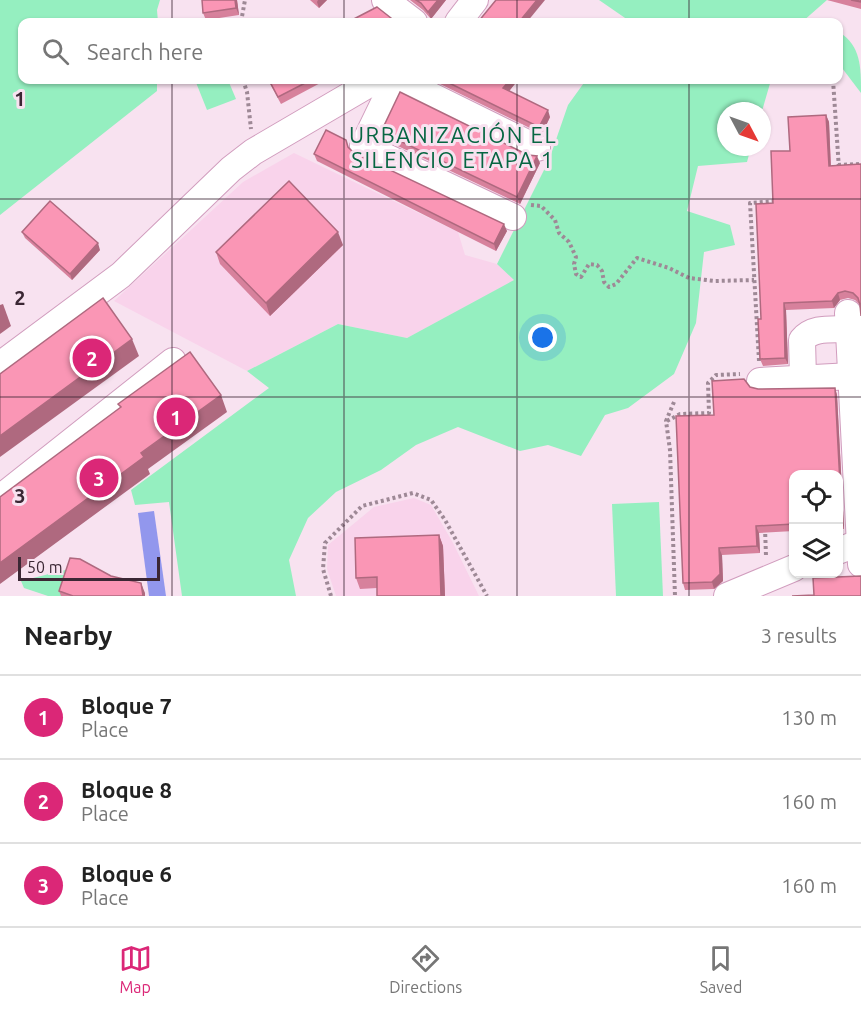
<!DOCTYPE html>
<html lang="en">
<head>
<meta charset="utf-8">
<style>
  :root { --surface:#fff; --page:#f2f2f2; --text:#222; --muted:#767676; --line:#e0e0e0; --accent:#db2777 }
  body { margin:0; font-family:Ubuntu,sans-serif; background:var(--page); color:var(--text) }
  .controls { position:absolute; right:18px; bottom:18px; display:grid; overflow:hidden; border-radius:12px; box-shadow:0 2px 4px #0004 }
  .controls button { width:54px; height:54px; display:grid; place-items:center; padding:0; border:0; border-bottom:2px solid var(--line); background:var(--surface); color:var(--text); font:30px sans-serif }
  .compass { position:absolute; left:717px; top:102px; width:54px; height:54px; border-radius:50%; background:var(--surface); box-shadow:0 2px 4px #0004; rotate:131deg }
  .scale { position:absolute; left:18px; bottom:15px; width:142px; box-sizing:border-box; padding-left:6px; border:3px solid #3b2734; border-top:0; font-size:16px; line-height:21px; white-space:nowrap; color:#3b2734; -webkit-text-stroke:4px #f8e2f0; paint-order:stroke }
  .you { position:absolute; left:543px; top:338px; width:21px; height:21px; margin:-15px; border:4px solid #fff; border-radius:50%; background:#1a73e8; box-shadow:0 0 0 9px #1a73e833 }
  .badge { display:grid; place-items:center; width:39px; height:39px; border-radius:50%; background:var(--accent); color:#fff; font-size:20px; font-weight:700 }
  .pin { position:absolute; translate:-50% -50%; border:3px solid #fff; box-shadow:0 2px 6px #0006 }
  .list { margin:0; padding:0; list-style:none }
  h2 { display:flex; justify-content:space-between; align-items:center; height:78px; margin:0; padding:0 24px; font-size:26px }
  h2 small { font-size:20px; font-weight:400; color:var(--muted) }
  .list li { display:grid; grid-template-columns:39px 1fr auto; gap:18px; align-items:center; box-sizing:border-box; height:84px; padding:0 24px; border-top:2px solid var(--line) }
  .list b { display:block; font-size:22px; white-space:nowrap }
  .list p { margin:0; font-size:20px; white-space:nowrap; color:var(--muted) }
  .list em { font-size:20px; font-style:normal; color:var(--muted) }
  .icon { flex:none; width:33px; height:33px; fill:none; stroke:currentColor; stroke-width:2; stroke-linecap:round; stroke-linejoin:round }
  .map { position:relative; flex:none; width:861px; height:596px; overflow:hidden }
  .search { position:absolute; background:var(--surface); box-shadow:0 2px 4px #0004; left:18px; right:18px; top:18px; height:66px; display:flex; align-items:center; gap:15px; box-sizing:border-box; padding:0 21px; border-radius:12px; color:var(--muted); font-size:22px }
  .sheet { height:330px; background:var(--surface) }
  nav { display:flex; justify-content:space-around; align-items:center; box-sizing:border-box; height:84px; border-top:2px solid var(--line); background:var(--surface); font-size:16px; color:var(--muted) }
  nav a { display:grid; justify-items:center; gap:3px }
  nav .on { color:var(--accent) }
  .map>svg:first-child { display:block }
  .built { fill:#f9d3eb }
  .green { fill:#95efc0 }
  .water { fill:#9297ed }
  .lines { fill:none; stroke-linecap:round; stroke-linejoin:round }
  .minor-casing { stroke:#d19dbe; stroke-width:28 }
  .path { stroke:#9e8996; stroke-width:4; stroke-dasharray:3 3; stroke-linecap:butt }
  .minor { stroke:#fff; stroke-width:26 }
  .wall { fill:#d7819c }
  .shaded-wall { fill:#af697f }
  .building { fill:#fa96b5; stroke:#af697f; stroke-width:1.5 }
  .grid { fill:none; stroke:#3b2734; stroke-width:1.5; stroke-opacity:0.55 }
  .labels { text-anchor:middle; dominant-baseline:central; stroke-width:6; stroke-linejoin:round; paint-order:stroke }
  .neighbourhood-label { font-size:22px; letter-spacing:1.5px; fill:#066642; stroke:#f8e2f0 }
  .grid-label { font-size:20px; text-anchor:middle; font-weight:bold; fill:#3b2734; stroke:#f8e2f0; stroke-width:6; stroke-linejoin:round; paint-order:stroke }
</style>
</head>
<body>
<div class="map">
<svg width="861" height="596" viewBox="0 0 861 596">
  <rect width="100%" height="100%" fill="#f8e2f0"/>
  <g class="built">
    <path d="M294 153 458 232 465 255 497 264 515 280 407 338 338 324 247 371 114 301 243 182Z"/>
    <path d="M414 498 431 505 453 543 479 596H336L327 569 328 545 374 507Z"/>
  </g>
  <g class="green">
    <path d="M0 0H160L157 10 158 22H22V80H157V91L0 215Z"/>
    <path d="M599 0H827L802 22H626L628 20Z"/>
    <path d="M839 32C861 46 861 67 861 93L839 64Z"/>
    <path d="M195 80H228L236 99 207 110Z"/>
    <path d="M586 80H771L762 111H726V147H751L747 162 698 166 687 211 730 225 735 245 704 252 696 323 674 374 628 408 605 415 581 456 548 445 520 451 458 427 416 445 381 470 336 492 308 518 289 560 296 596H182L169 502 135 505 131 490 269 388 247 371 338 324 407 338 514 280 497 264 549 160 568 105Z"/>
    <path d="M659 502 663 596H616L612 504Z"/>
    <path d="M73 568 65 596H48L24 588 21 581Z"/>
  </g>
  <path class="water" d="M154 511 166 596H149L138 513Z"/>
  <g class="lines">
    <defs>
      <g id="minor">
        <path d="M385 0 414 22"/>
        <path d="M458 22 475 0"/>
        <path d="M395 80 363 146 513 217"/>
        <path d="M399 80 537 148"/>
        <path d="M848 313 861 564"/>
        <path d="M0 365 121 275 231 169 253 152 376 80"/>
        <path d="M803 378 802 340C813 326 833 330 849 329"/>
        <path d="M760 381 852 376"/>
        <path d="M0 498 173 361"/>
        <path d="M838 551 861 542"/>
        <path d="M727 596 794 568"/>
      </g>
    </defs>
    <use href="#minor" class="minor-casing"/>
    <g class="path">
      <path d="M223 22 242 21"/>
      <path d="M241 22 245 0"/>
      <path d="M243 80 247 92 251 129"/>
      <path d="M833 80 839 169"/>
      <path d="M838 165 861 164"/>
      <path d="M531 205 541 206 555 220 559 233 569 242 576 257 574 264 576 274 581 277 589 264 597 265 602 271 604 282 609 287 616 284 637 258 669 268 689 278 715 281 754 280"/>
      <path d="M759 361 750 203 778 201"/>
      <path d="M674 402 666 421 670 450 675 596"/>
      <path d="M667 421 680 414 709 413 708 383 716 375 740 374"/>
      <path d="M765 528 766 556"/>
      <path d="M331 596 323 569 325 543 362 506 413 493 431 500 445 520 487 596"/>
    </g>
    <use href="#minor" class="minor"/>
  </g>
  <g class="wall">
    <path d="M202 0H237L239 15 206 20 203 13Z"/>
    <path d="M310 0H327L319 8Z"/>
    <path d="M410 0H446L431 19 423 10Z"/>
    <path d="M827 0H861V9Z"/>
    <path d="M268 80H326L281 104Z"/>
    <path d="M437 80H518L509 91 550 117 542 134 438 83Z"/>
    <path d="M826 115 829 122 831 166 860 305 855 300 848 298 840 300 834 308 786 310 788 364 763 366 760 359 761 319 773 203 790 151Z"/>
    <path d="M381 132 540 163 520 204 383 139Z"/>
    <path d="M348 147 354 153 507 231 496 251 317 161 314 154Z"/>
    <path d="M22 232 100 250 72 280 25 238Z"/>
    <path d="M343 245 270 316 220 264 216 252Z"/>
    <path d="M750 387 758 389 835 388 837 395 844 529H838V474H794V531L759 533 760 553 722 555 723 581 714 589 685 590 683 583 714 415Z"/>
    <path d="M439 535 443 546 445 596H377V588L360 589 356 578Z"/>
    <path d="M111 576 141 583 145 596H61L59 591Z"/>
  </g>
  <g class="shaded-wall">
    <path d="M235 0H237L239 15 236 8Z"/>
    <path d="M318 0H327L319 8 317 2Z"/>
    <path d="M438 0H446L431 19 428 12Z"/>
    <path d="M537 0H545L527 22H519Z"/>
    <path d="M510 80H518L506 95 503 88Z"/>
    <path d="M548 110 550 117 542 134 539 127Z"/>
    <path d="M826 115 829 122 831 173 829 166Z"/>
    <path d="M537 156 540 163 520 204 517 197Z"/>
    <path d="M504 224 507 231 496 251 494 244Z"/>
    <path d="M338 232 343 245 270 316 266 303Z"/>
    <path d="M98 243 100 250 72 280 70 274Z"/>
    <path d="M838 293 840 300 834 308 832 301Z"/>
    <path d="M784 303 786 310 788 364 785 358Z"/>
    <path d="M3 304 11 326 0 334V305Z"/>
    <path d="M132 339 139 356 0 457V436Z"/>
    <path d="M835 388 837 395 844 529 842 522Z"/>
    <path d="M221 395 227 412 148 469 150 474 0 584V563L141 453Z"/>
    <path d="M756 526 759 533 760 553 757 546Z"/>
    <path d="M439 535 443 546 445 596H441Z"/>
    <path d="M719 548 722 555 723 581 714 589 712 582Z"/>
    <path d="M141 583 145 593V596H143Z"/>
  </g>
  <g class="building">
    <path d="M202 0H235L236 8 203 13Z"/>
    <path d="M416 0H438L428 12 421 3Z"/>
    <path d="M496 0H537L519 22H478Z"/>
    <path d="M851 0H861V2Z"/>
    <path d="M377 7 396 22H348Z"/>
    <path d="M269 80H311L278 97Z"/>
    <path d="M443 80H510L503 88 548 110 539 127Z"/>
    <path d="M400 92 528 155 537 156 517 197 381 132Z"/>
    <path d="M826 115 829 166 861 164V316L860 305 858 298 853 293 845 291 838 293 832 301 784 303 785 358 760 359 758 319H761L756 204 773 203 771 151H790L788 117Z"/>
    <path d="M326 130 346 140 348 147 354 153 504 224 494 244 314 154Z"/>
    <path d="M289 181 338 232 266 303 216 252Z"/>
    <path d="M50 201 98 243 70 274 22 232Z"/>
    <path d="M103 298 132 339 0 436V374Z"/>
    <path d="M190 352 221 395 141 453 144 457 0 563V497L121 407 118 404Z"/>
    <path d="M744 379 750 387 758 389 835 388 842 522H838V474H794V524L756 526 757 546 719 548 720 574 712 582 683 583 676 416 714 415 712 381Z"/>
    <path d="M439 535 441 596H377V577L356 578 355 538Z"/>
    <path d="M70 558 80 559 111 576 141 583 143 596H73L59 591Z"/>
    <path d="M861 576V596H792L814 595 813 578Z"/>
  </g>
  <path class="grid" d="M172 0V22M344 0V22M517 0V22M689 0V22M172 80V596M344 80V596M517 80V596M689 80V596M0 199H861M0 397H861"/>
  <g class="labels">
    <g class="neighbourhood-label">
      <text x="453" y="134">URBANIZACIÓN EL<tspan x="453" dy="25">SILENCIO ETAPA 1</tspan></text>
    </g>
  </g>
  <g class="grid-label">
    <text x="20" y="106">1</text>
    <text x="20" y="305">2</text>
    <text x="20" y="503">3</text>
  </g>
</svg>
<div class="controls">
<button><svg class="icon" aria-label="locate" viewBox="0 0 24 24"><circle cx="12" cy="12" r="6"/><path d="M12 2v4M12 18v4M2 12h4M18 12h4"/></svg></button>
<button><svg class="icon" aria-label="layers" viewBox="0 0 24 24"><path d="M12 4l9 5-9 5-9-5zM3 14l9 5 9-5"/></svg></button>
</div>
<svg class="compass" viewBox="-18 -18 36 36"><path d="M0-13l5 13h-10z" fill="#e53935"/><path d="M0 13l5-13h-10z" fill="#767676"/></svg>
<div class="scale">50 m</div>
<div class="you"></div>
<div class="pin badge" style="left:176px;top:417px">1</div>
<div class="pin badge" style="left:92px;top:358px">2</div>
<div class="pin badge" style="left:99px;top:478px">3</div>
<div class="search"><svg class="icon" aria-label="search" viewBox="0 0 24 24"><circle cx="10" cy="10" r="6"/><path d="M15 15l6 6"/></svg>Search here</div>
</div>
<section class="sheet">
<h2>Nearby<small>3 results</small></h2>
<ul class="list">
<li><span class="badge">1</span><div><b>Bloque 7</b><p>Place</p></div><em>130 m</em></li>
<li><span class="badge">2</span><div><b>Bloque 8</b><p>Place</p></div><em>160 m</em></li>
<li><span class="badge">3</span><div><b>Bloque 6</b><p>Place</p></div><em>160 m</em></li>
</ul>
</section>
<nav>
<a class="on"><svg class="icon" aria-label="map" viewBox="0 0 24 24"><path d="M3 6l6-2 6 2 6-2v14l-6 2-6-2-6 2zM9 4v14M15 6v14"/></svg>Map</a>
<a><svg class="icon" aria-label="directions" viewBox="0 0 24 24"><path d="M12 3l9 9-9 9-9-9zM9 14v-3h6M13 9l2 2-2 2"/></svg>Directions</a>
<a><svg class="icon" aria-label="saved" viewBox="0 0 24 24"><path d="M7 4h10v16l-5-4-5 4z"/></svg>Saved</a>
</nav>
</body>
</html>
